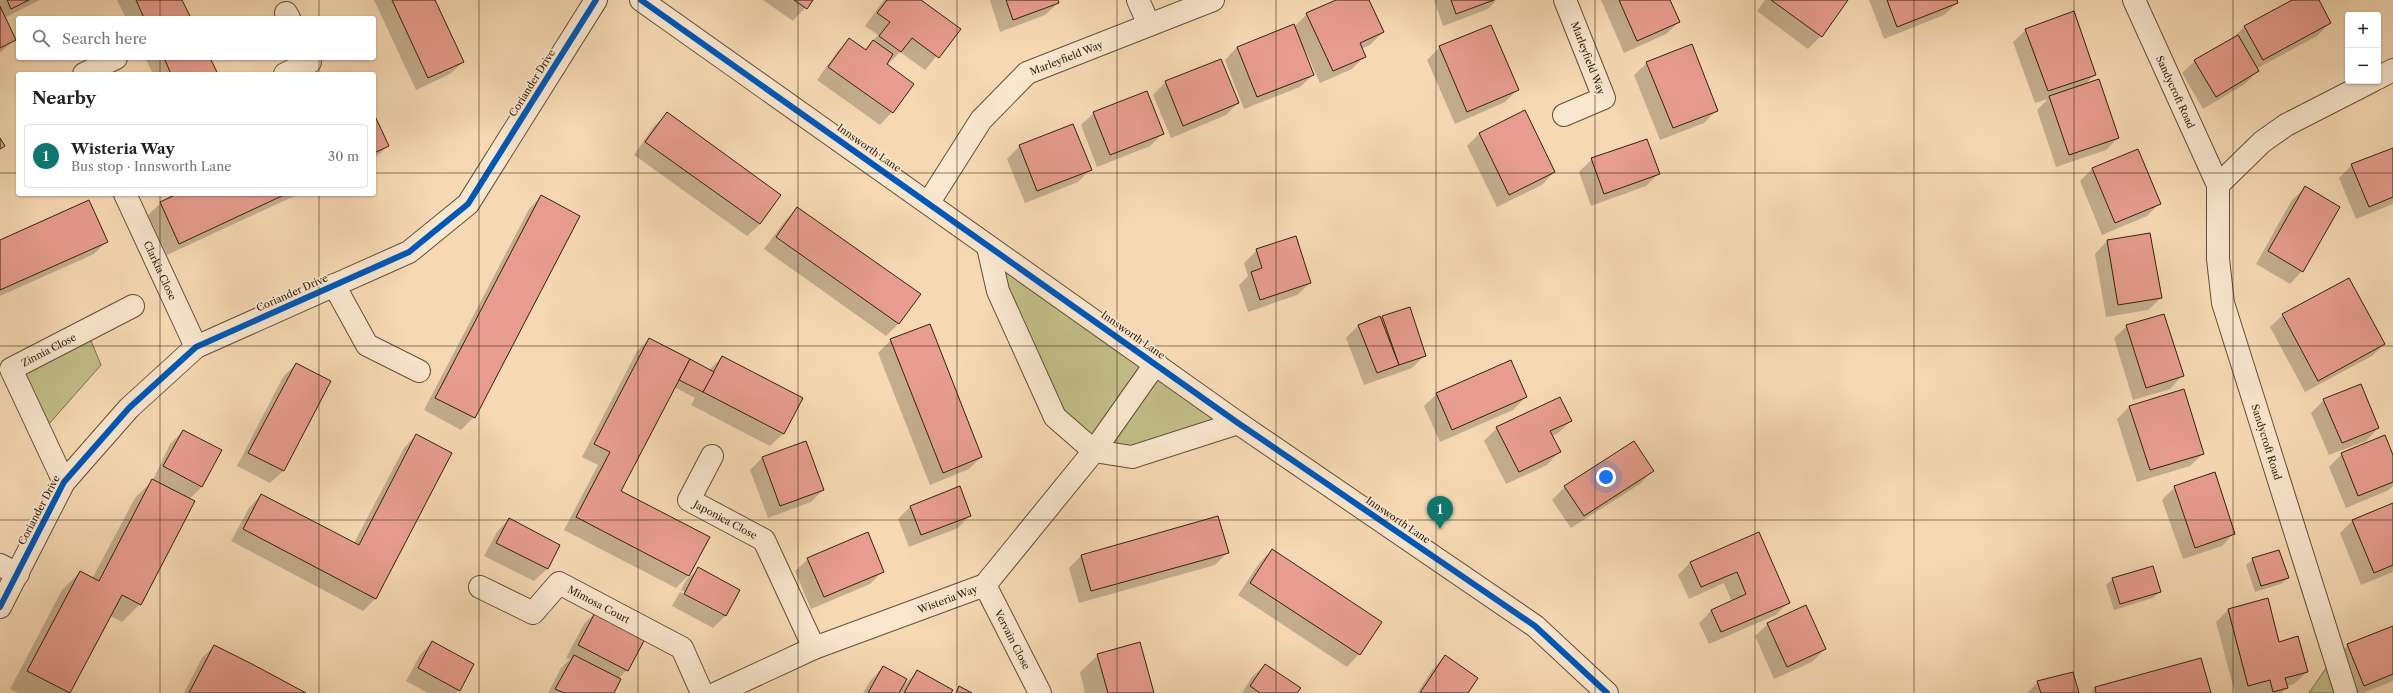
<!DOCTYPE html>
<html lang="en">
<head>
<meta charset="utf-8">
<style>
  :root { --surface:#fff; --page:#f6f6f6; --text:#222; --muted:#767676; --line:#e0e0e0; --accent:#0f766e }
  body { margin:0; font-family:"Libre Caslon Text",serif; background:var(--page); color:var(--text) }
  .controls { position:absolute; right:12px; top:12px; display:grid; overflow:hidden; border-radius:4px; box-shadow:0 1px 3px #0004 }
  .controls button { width:36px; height:36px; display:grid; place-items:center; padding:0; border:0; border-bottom:1px solid var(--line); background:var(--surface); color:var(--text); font:20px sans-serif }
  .you { position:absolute; left:1606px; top:477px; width:14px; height:14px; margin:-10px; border:3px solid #fff; border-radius:50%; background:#1a73e8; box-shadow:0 0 0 6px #1a73e833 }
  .badge { display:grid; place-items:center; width:26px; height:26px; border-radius:50%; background:var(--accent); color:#fff; font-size:13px; font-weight:700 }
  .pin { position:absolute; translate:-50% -33px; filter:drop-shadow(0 1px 2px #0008) }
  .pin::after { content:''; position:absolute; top:21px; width:14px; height:12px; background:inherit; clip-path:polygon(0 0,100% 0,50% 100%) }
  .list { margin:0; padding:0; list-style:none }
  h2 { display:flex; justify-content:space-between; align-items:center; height:52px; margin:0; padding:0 16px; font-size:17px }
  h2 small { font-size:13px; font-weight:400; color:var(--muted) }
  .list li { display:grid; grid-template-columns:26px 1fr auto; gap:12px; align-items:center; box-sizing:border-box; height:64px; margin:0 8px 8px; padding:0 8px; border:1px solid var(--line); border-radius:4px }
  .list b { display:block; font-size:15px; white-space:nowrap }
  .list p { margin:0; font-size:13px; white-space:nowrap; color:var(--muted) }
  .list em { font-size:13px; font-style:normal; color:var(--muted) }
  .icon { flex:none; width:22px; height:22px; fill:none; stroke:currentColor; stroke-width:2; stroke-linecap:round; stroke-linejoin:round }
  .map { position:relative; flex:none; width:2393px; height:693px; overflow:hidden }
  .search { position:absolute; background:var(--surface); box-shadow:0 1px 3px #0004; left:16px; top:16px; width:360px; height:44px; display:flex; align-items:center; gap:10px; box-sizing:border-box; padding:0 14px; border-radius:4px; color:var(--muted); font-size:15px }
  .panel { position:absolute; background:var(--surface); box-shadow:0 1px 3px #0004; left:16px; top:72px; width:360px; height:124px; border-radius:4px }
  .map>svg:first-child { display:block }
  .green { fill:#c2be88; stroke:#7a704a }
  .shadow { fill:#0003 }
  .building { fill:#e89d90; stroke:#32220c }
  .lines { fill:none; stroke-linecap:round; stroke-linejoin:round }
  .minor-casing { stroke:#635036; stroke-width:24 }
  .tertiary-casing { stroke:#635036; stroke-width:24 }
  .minor { stroke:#f9e6ce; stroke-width:22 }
  .tertiary { stroke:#f9e6ce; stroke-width:22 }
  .cycleway-casing { stroke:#f9e6ce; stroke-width:8 }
  .cycleway { stroke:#0057b8; stroke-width:6 }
  .grid { fill:none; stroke:#32220c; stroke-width:1; stroke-opacity:0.55 }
  .labels { text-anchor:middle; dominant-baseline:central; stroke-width:3.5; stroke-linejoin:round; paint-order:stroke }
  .street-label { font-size:10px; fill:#32220c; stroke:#f9e6ce }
</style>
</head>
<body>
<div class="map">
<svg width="2393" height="693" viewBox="0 0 2393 693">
  <rect width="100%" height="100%" fill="#f6d9b3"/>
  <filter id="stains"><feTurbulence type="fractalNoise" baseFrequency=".005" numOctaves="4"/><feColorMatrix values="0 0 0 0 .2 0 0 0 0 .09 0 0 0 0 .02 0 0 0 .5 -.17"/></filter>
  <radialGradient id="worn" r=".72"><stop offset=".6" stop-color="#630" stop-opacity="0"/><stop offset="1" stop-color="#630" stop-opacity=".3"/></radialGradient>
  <g class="green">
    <path d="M988 247 1238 423 1132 457 1055 417Z"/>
    <path d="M87 331 101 365 41 433 11 369Z"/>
    <path d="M2335 655 2346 693H2309Z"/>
  </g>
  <g class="shadow">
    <path d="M0 0H40L4 18 15 39 0 53Z"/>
    <path d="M117 0H181L190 18H126Z"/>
    <path d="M374 0H434L463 62 450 74 416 90Z"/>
    <path d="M763 0H812L793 21Z"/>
    <path d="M884 0H920L959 29 925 70 900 52 887 65 892 112 880 125 817 80 837 52 849 39 864 50 873 41 878 35 865 26Z"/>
    <path d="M990 0H1057L1058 3 1045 15 1000 32Z"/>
    <path d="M1338 0H1368L1383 32 1370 45 1361 49 1365 56 1352 69 1320 83 1305 50 1304 51 1313 75 1300 87 1244 109 1225 60 1237 47 1294 27 1307 14Z"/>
    <path d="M1434 0H1497L1488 9 1443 26Z"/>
    <path d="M1601 0H1669L1679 22 1666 34 1624 53Z"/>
    <path d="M1765 0H1847L1821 36 1808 49 1757 11Z"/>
    <path d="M1869 0H1956L1957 3 1944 15 1884 39Z"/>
    <path d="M2294 0H2318L2330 23 2317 36 2256 69 2258 71 2245 84 2203 109 2182 73 2195 61 2232 39 2244 27Z"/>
    <path d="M2026 30 2095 74 2084 86 2118 138 2106 150 2056 167 2037 110 2048 99 2035 103 2013 42Z"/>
    <path d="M1440 47 1517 90 1505 102 1455 124 1427 60Z"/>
    <path d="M145 58H209L217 74H153Z"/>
    <path d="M1647 63 1717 110 1704 123 1660 140 1634 75Z"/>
    <path d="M1166 82 1238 103 1226 115 1171 138 1153 95Z"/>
    <path d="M1524 111 1554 172 1542 185 1497 207 1467 146 1479 134Z"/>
    <path d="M1094 113 1163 133 1150 146 1097 167 1081 125Z"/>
    <path d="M667 114 760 224 747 236 634 155 654 126Z"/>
    <path d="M374 116 388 146 374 159Z"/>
    <path d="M1020 146 1090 170 1078 182 1025 203 1007 159Z"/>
    <path d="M2393 149V204L2356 219 2339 178 2352 165Z"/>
    <path d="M1592 159 1658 174 1646 186 1591 206 1579 172Z"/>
    <path d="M2093 168 2159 204 2147 216 2102 235 2080 181Z"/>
    <path d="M2305 188 2302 271 2290 284 2256 264 2292 200Z"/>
    <path d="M180 194H299L167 255 148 215 161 203Z"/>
    <path d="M541 196 474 417 461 430 424 410 529 209Z"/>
    <path d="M797 208 899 323 886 336 764 249 785 221Z"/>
    <path d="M0 241H107L94 254 0 296Z"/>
    <path d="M2107 241 2161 298 2148 310 2106 317 2095 254Z"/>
    <path d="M1257 250 1310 283 1297 295 1248 312 1239 285 1248 276 1244 263Z"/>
    <path d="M2283 315 2384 344 2372 356 2305 392 2270 327Z"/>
    <path d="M1382 317 1425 355 1412 368 1364 385 1346 338 1359 325Z"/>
    <path d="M2127 326 2182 376 2170 389 2133 400 2114 338Z"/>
    <path d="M649 339 709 370 722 357 801 398 783 434 770 446 691 405 695 398 674 387 620 492 708 537 688 576 676 588 564 530 598 465 582 457 637 351Z"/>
    <path d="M891 340 981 457 969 469 930 485 878 353Z"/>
    <path d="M296 364 329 382 283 471 270 483 237 466 283 377Z"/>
    <path d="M1437 394 1526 397 1513 410 1440 442 1424 406Z"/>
    <path d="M2324 400 2378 428 2366 441 2329 455 2311 413Z"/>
    <path d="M2130 406 2203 454 2190 466 2137 482 2117 419Z"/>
    <path d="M1571 421 1558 433 1552 436 1559 452 1547 465 1506 484 1484 441 1497 428Z"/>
    <path d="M183 431 221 451 202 487 189 499 193 502 140 604 122 622 110 616 70 693H18L10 689 62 590 80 572 92 579 135 498 153 480 170 444Z"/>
    <path d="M416 435 376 598 363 611 231 541 249 508 261 495 354 543 404 448Z"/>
    <path d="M2342 454 2393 458V486L2389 490 2346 508 2329 467Z"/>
    <path d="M763 457 823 490 811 502 768 518 750 470Z"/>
    <path d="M1652 471 1640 484 1571 528 1552 500 1565 487Z"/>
    <path d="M2175 487 2234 533 2222 546 2183 559 2162 500Z"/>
    <path d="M2393 504V572L2361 585 2340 533 2352 521Z"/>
    <path d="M910 507 970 515 958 528 909 547 898 519Z"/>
    <path d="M509 519 559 546 547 569 534 581 484 556 497 532Z"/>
    <path d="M1758 533 1789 602 1776 615 1709 644 1699 623 1712 610 1732 602 1724 583 1689 599 1678 575 1691 562Z"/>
    <path d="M1272 550 1381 622 1359 654 1347 667 1238 595 1260 562Z"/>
    <path d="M1228 552 1215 565 1079 603 1069 568 1081 556Z"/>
    <path d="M808 559 883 571 870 584 811 609 795 571Z"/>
    <path d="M2253 559 2288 578 2281 584 2255 592 2246 565Z"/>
    <path d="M699 568 739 590 725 616 713 628 672 606 680 592 722 615V613L681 590 686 580Z"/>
    <path d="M2113 579 2160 592 2153 598 2114 610 2106 585Z"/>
    <path d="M2228 610 2279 643 2307 672 2294 684 2287 686 2282 693H2235L2216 622Z"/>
    <path d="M596 612 627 670 618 679 613 693H548L561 668 570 659 566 658 584 624Z"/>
    <path d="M1768 624 1825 649 1812 662 1774 679 1755 636Z"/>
    <path d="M2393 627V681L2363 693H2350L2335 658 2348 645Z"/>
    <path d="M432 642 459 690 456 693H428L406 681 420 655Z"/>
    <path d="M214 646 304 693H184L202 658Z"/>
    <path d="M1098 655 1153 693H1085L1080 672Z"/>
    <path d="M1445 656 1467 693H1417L1433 669Z"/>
    <path d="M1265 665 1296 693H1242L1252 677Z"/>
    <path d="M883 667 902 687 917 672 950 693H863L871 680Z"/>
    <path d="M2038 682 2078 693H2027Z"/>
    <path d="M2095 688 2210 693H2090Z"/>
  </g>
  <g class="building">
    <path d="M7 0H29L11 9Z"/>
    <path d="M136 0H182L191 18H144Z"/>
    <path d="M392 0H435L464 62 428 78Z"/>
    <path d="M794 0H813L807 9Z"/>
    <path d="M887 0H921L961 29 939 58 912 38 901 52 879 36 890 22 877 13Z"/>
    <path d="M1006 0H1058L1059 3 1013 20Z"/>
    <path d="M1336 0H1369L1384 32 1360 43 1366 57 1333 71 1306 13Z"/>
    <path d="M1451 0H1494L1456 14Z"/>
    <path d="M1619 0H1670L1680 22 1637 41Z"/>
    <path d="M1771 0H1848L1822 37Z"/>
    <path d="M1887 0H1957L1958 3 1897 27Z"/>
    <path d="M2292 0H2319L2331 23 2263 60 2244 26Z"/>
    <path d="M0 6 16 40 0 48Z"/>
    <path d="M2074 11 2096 75 2048 91 2025 29Z"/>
    <path d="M1294 24 1314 75 1257 97 1237 47Z"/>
    <path d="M1491 25 1519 90 1467 112 1439 46Z"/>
    <path d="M2238 35 2259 71 2216 97 2194 60Z"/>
    <path d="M849 38 866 50 873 40 893 54 887 64 914 84 893 113 828 67Z"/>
    <path d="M1692 44 1718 111 1673 128 1646 62Z"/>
    <path d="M164 58H210L218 74H171Z"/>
    <path d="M1221 59 1239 103 1183 126 1165 81Z"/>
    <path d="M2099 79 2119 138 2069 155 2049 96Z"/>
    <path d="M1147 91 1164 134 1110 155 1093 112Z"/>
    <path d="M1525 110 1555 172 1509 195 1479 133Z"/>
    <path d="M667 112 781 195 760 224 645 142Z"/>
    <path d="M374 114 389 146 374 153Z"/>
    <path d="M1073 124 1092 170 1037 191 1019 145Z"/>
    <path d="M0 138 5 146 0 149Z"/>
    <path d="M1647 139 1660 174 1604 194 1591 158Z"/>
    <path d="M2393 148V197L2369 207 2351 164Z"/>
    <path d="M2138 149 2161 204 2115 223 2092 168Z"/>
    <path d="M2305 186 2340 207 2303 272 2268 251Z"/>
    <path d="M177 194H286L179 244 160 202Z"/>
    <path d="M541 195 580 216 475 418 435 398Z"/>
    <path d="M89 200 108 242 0 290V240Z"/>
    <path d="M797 207 921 294 899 324 776 237Z"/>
    <path d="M2150 233 2162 298 2118 305 2107 240Z"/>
    <path d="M1296 236 1311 283 1260 300 1251 272 1262 268 1256 249Z"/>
    <path d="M2349 278 2385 344 2318 381 2282 314Z"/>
    <path d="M1410 307 1426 356 1399 365 1382 316Z"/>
    <path d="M2164 314 2184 376 2146 388 2126 325Z"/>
    <path d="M1380 316 1399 365 1377 373 1358 325Z"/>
    <path d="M930 324 982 457 943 473 890 339Z"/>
    <path d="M649 338 690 359 621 491 710 537 689 576 576 517 610 452 594 444Z"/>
    <path d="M722 356 803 398 784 434 703 392Z"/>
    <path d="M690 359 714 372 703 392 679 380Z"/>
    <path d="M1511 360 1527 397 1452 430 1436 393Z"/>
    <path d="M296 363 331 381 284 471 248 453Z"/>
    <path d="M2361 384 2379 428 2342 443 2323 399Z"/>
    <path d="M2184 389 2204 454 2150 470 2129 406Z"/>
    <path d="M1560 397 1572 421 1550 431 1561 452 1519 472 1496 427Z"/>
    <path d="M183 430 222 450 202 487 163 466Z"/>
    <path d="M416 434 452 453 376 599 243 529 261 494 359 545Z"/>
    <path d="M2385 435 2393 455V482L2358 496 2341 453Z"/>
    <path d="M806 441 824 490 780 506 762 457Z"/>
    <path d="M1634 441 1654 471 1584 516 1564 486Z"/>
    <path d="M2215 472 2235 534 2195 548 2174 486Z"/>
    <path d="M152 479 195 501 141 605 122 595 70 693 27 671 80 571 99 581Z"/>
    <path d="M960 486 971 516 921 535 910 506Z"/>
    <path d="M2393 503V565L2374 573 2352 520Z"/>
    <path d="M1218 516 1229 553 1091 591 1081 555Z"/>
    <path d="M509 518 560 545 548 569 496 543Z"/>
    <path d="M868 532 884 572 824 597 807 558Z"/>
    <path d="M1759 532 1790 603 1721 632 1711 610 1746 594 1737 572 1701 587 1690 562Z"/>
    <path d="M1272 549 1382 622 1360 655 1250 583Z"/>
    <path d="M2279 550 2289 578 2261 586 2252 558Z"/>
    <path d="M2153 566 2161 592 2120 604 2112 578Z"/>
    <path d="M698 567 740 590 726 616 684 594Z"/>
    <path d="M2268 598 2279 642 2298 636 2308 672 2285 678 2288 688 2273 692 2270 680 2248 686 2228 609Z"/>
    <path d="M1806 605 1826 649 1787 667 1767 623Z"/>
    <path d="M596 611 646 637 628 671 578 645Z"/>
    <path d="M2393 626V674L2364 686 2347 644Z"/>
    <path d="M432 641 474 664 460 691 418 668Z"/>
    <path d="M1140 642 1154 693H1108L1097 654Z"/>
    <path d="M214 645 252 664 306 693H189Z"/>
    <path d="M574 655 621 679 614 693H564L555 689Z"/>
    <path d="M1445 655 1478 678 1468 693H1420Z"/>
    <path d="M2201 658 2211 693H2096L2095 687Z"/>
    <path d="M1265 664 1301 688 1297 693H1260L1250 686Z"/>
    <path d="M883 666 907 679 899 693H868Z"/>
    <path d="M917 670 953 690 951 693H904Z"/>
    <path d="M2073 672 2079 693H2041L2037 681Z"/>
    <path d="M959 686 972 693H956Z"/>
  </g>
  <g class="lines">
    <defs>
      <g id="minor">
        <path d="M1138 0 1149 25"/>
        <path id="s1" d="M2134 0 2218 185V259L2223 303 2346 693"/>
        <path d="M286 13 289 18"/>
        <path d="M84 74 116 58"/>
        <path d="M285 74 310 62 308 58"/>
        <path d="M2378 78 2393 70"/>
        <path d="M1564 115 1604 98 1565 0"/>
        <path d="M2218 185 2262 142 2286 125 2372 81"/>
        <path id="s2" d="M125 194 196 347"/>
        <path id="s3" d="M929 202 981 120 1027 73 1213 0"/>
        <path d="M988 247 998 291 1055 417 1094 451 1132 457 1238 423"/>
        <path d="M334 285 367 345 419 371"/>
        <path id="s4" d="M712 456 689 500 764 540 814 648"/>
        <path id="s5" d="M64 482 11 369 133 306"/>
        <path d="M0 565 18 574"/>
        <path id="s6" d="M985 585 1040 693"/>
        <path id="s7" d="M480 587 533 613 559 583 682 648 702 693"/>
        <path d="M0 607 64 482 129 408 196 347 409 252 468 204 596 0"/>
        <path id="s8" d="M717 693 814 648 985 585 1094 451 1156 363"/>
      </g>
      <path id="tertiary" d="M641 0 1238 423 1535 626 1607 693"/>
    </defs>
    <use href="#minor" class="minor-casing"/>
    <use href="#tertiary" class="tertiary-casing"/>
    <use href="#minor" class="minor"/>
    <use href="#tertiary" class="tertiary"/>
    <defs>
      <g id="cycleway">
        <path d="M641 0 1238 423 1535 626 1607 693"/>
        <path d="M0 607 64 482 129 408 196 347 409 252 468 204 596 0"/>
      </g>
    </defs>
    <use href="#cycleway" class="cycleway-casing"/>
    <use href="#cycleway" class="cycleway"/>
  </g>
  <path class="grid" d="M160 0V18M319 0V18M479 0V693M638 0V693M798 0V693M957 0V693M1117 0V693M1276 0V693M1436 0V693M1595 0V693M1755 0V693M1914 0V693M2074 0V693M2233 0V693M160 58V74M319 58V74M0 173H18M374 173H2393M160 194V693M319 194V693M0 346H2393M0 520H2393"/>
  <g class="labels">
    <g class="street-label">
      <text stroke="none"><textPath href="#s3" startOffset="205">Marleyfield Way</textPath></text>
      <text transform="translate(1588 58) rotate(69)">Marleyfield Way</text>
      <text transform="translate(532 83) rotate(-58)">Coriander Drive</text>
      <text stroke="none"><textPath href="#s1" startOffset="101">Sandycroft Road</textPath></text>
      <text transform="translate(869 148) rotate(35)">Innsworth Lane</text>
      <text stroke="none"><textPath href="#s2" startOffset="84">Clarkia Close</textPath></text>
      <text transform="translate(292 293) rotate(-24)">Coriander Drive</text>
      <text transform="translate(1133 335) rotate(35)">Innsworth Lane</text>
      <text stroke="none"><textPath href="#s5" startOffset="167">Zinnia Close</textPath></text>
      <text stroke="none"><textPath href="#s1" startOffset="467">Sandycroft Road</textPath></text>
      <text transform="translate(39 510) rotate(-62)">Coriander Drive</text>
      <text stroke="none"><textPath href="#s4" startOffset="91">Japonica Close</textPath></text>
      <text transform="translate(1398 520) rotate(34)">Innsworth Lane</text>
      <text stroke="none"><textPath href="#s8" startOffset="249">Wisteria Way</textPath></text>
      <text stroke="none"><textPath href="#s7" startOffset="144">Mimosa Court</textPath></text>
      <text stroke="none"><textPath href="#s6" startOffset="61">Vervain Close</textPath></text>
    </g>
  </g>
  <rect width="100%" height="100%" filter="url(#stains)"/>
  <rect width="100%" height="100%" fill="url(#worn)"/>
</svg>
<div class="controls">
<button>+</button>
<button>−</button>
</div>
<div class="you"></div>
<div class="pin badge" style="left:1440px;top:529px">1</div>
<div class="search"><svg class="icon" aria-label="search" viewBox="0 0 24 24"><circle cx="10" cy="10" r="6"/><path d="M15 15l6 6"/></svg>Search here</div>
<section class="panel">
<h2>Nearby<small></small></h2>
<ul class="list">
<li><span class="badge">1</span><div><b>Wisteria Way</b><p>Bus stop · Innsworth Lane</p></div><em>30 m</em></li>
</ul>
</section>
</div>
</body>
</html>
